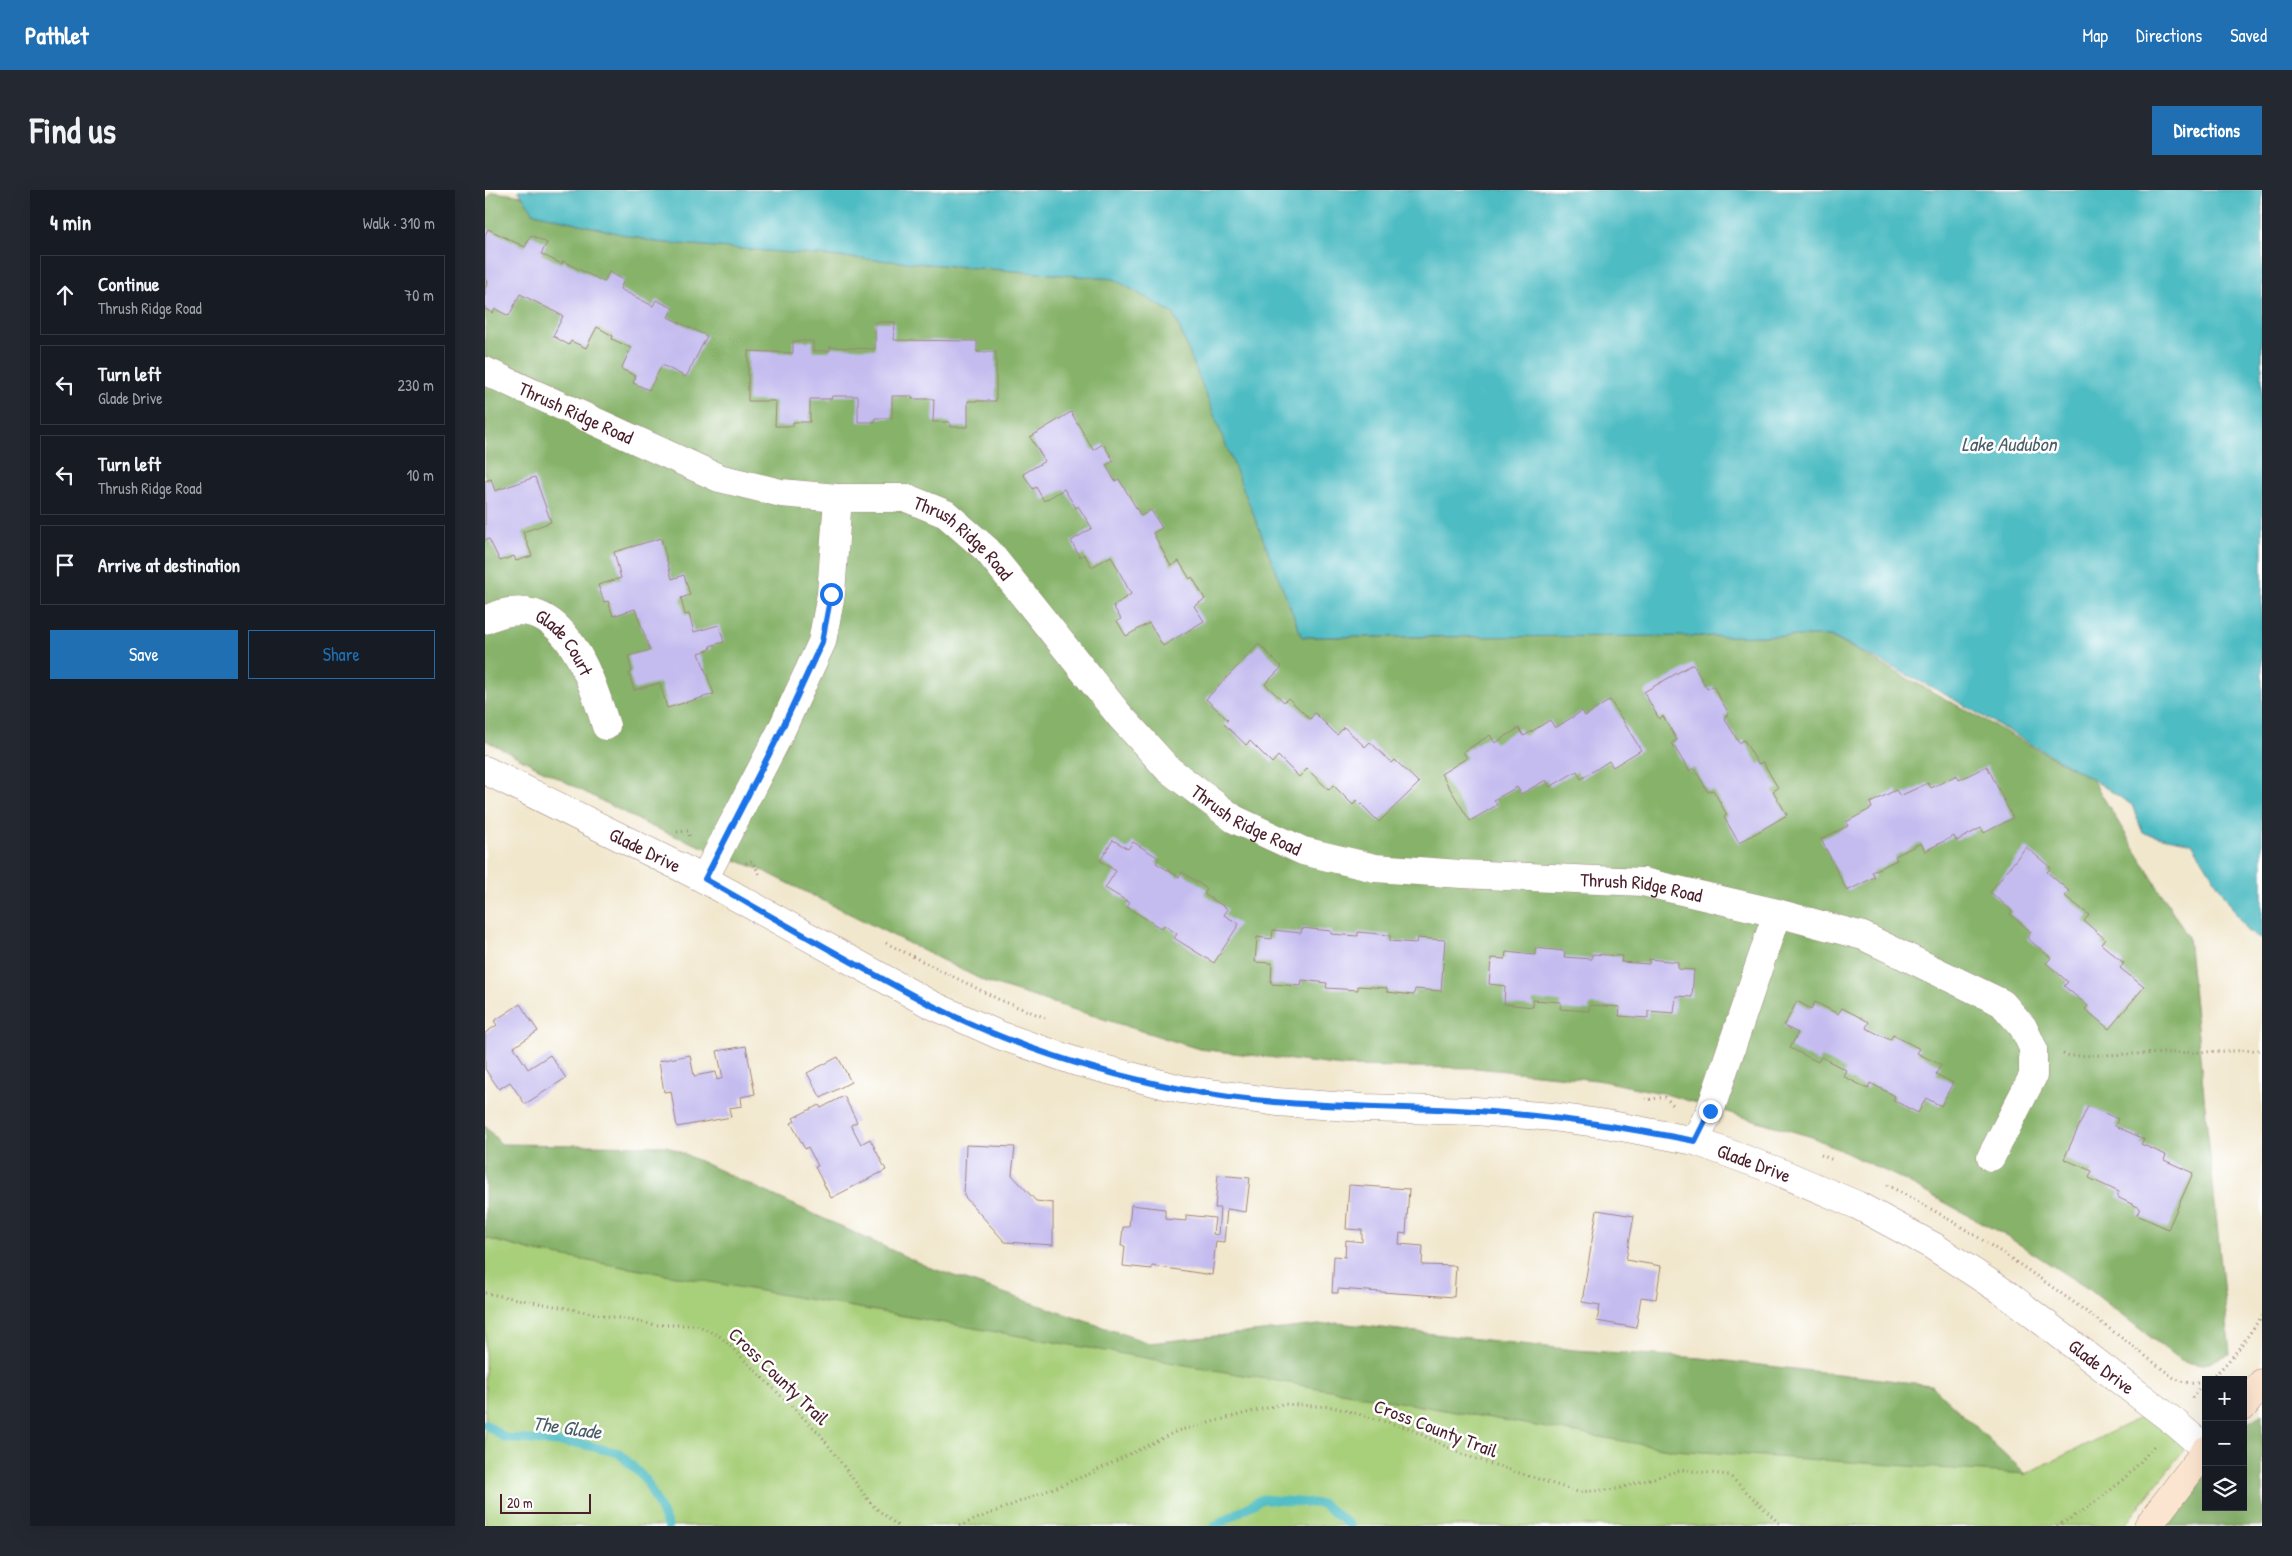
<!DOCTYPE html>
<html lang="en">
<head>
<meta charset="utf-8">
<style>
  :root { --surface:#171b24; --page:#242831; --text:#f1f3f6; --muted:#9ea1a6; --line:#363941; --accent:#1f6fb2 }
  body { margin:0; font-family:"Patrick Hand",sans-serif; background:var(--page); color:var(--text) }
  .controls { position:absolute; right:15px; bottom:15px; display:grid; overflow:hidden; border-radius:0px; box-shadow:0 5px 20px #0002 }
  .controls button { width:45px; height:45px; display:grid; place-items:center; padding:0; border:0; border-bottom:1px solid var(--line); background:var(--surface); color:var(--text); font:25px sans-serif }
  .scale { position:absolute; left:15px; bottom:12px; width:91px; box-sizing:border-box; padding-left:5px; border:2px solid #4a1f2b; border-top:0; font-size:14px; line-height:18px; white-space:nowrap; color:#4a1f2b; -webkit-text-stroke:4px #fff; paint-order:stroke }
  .stop { position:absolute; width:15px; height:15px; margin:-11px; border:4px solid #1a73e8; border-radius:50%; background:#fff }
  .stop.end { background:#1a73e8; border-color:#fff; box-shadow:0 1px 5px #0008 }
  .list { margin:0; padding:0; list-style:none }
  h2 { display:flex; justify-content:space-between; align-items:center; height:65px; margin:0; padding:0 20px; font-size:21px }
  h2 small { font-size:16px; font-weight:400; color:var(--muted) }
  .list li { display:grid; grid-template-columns:32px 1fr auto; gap:15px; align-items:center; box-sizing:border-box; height:80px; margin:0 10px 10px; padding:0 10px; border:1px solid var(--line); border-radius:0px }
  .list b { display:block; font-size:19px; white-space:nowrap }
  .list p { margin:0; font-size:16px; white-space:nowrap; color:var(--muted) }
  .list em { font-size:16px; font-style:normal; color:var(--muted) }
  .actions { display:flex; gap:10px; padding:15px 20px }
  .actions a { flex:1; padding:11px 0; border:1px solid var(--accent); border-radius:0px; text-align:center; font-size:18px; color:var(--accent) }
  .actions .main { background:var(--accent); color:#fff }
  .icon { flex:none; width:28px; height:28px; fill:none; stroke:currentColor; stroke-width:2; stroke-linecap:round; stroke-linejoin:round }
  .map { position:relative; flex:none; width:1777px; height:1336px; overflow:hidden; border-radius:0px }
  header { display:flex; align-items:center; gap:30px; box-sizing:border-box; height:70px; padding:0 25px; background:var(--accent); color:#fff }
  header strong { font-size:24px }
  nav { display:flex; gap:28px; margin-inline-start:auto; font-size:18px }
  .intro { display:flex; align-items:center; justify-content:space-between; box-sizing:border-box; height:120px; padding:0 30px }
  h1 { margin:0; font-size:35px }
  .button { padding:12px 22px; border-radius:0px; background:var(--accent); color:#fff; font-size:18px; font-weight:700 }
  main { display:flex; gap:30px; padding:0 30px }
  aside { flex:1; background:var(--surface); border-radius:0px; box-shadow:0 5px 20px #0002 }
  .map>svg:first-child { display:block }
  .green { fill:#a8cf79; stroke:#797752 }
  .forest { fill:#86b269; stroke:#68684a }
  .water { fill:#4dbcc3; stroke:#4c6e77 }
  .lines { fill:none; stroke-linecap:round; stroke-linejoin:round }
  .stream { stroke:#4dbcc3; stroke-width:9 }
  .building { fill:#c4bcef }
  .minor-casing { stroke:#9e837c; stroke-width:29 }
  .tertiary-casing { stroke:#9e837c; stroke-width:29 }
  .secondary-casing { stroke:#9e837c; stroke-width:29 }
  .path { stroke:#9e837c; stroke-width:3; stroke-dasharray:1 4; stroke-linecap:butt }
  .minor { stroke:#fff; stroke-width:28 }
  .tertiary { stroke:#fff; stroke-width:28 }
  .secondary { stroke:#fce5d0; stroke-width:28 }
  .route { stroke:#1a73e8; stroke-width:6 }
  .labels { text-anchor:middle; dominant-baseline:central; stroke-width:5; stroke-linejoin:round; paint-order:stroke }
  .street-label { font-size:19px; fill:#4a1f2b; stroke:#fff }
  .water-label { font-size:20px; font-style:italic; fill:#4b5e68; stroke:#fff }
</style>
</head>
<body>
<header>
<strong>Pathlet</strong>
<nav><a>Map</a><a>Directions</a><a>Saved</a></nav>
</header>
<div class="intro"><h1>Find us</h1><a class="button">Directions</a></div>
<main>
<aside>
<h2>4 min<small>Walk · 310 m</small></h2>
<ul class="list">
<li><svg class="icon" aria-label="ahead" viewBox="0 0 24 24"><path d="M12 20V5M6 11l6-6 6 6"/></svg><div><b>Continue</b><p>Thrush Ridge Road</p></div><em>70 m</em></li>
<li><svg class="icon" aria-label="left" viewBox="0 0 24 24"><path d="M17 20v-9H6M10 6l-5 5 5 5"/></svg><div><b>Turn left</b><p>Glade Drive</p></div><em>230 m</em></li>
<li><svg class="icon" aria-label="left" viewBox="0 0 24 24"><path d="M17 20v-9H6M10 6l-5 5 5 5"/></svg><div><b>Turn left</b><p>Thrush Ridge Road</p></div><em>10 m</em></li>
<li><svg class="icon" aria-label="arrive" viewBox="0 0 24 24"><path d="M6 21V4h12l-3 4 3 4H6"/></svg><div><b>Arrive at destination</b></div></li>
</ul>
<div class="actions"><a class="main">Save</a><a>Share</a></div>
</aside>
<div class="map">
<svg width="1777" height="1336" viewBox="0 0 1777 1336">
  <rect width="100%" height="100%" fill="#fff"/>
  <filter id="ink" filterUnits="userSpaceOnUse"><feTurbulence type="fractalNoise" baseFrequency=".02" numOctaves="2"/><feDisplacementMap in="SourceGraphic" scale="10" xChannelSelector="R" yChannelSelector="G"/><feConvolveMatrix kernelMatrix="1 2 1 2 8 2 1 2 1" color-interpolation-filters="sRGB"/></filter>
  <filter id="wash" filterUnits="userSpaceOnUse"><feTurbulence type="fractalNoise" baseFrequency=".0096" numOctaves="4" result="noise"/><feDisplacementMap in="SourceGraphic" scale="20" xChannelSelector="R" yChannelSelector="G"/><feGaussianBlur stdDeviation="1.12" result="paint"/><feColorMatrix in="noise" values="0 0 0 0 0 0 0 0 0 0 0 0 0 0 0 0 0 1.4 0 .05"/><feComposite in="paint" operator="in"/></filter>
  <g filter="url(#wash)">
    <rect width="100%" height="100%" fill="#f1e7cd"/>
    <path class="green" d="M0 1048 52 1062 1541 1284 1673 1219 1708 1248 1639 1336H0Z"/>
    <g class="forest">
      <path d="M8 2 38 6 49 23 170 52 629 89 689 124 818 447 1345 446 1607 589 1703 747 1745 1164 1716 1175 1696 1171 1605 1100 1523 1047 1413 987 1327 947 1177 903 1112 890 991 878 858 876 714 859 501 792 281 682 165 636 0 550V11Z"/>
      <path d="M0 936 16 954 182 956 443 1077 664 1153 853 1133 1089 1160 1216 1168 1446 1195 1541 1284 1189 1260 52 1062 0 1048Z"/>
      <path d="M1777 1224V1336H1658L1721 1260V1317H1758V1236Z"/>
    </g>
    <path class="water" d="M33 0H1777V749L1762 741 1707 653 1658 643 1647 615 1607 589 1454 501 1345 446 817 447 689 124 629 89 170 52 49 23Z"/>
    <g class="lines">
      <g class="stream">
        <path d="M0 1234 20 1248 96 1254 134 1263 161 1290 183 1336"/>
        <path d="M730 1336 777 1309 838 1314 866 1336"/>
      </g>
    </g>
    <g id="blocks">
      <g class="building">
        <path d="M3 39 40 57 46 45 62 53 56 64 77 74 78 71 119 92 124 82 139 90 135 99 168 116 171 110 188 118 183 127 222 146 201 187 177 175 164 200 148 193 151 186 136 179 146 158 127 149 128 146 112 137 101 158 86 151 84 155 68 146 78 126 35 104 24 126 10 119 8 123 0 119V98L3 91 0 89V45Z"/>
        <path d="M390 132H410L409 150 492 151V162H511V211H483V237H465V232H448L449 209H427V206H407V228H390V232H373V206H347L346 209H325V232H308V236H290L291 211H263V161L308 163V151H328V161H345V157L390 159Z"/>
        <path d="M586 222 608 260 618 254 629 271 621 275 630 291 634 289 656 326 666 320 677 338 668 343 686 376 694 371 705 389 707 387 720 409 709 416 719 431 678 456 664 433 641 446 632 431 636 429 628 416 646 404 626 366 607 377 599 364 595 367 586 351 607 338 593 316 591 318 579 299 559 311 551 297 548 299 538 284 560 271 545 247Z"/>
        <path d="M50 287 66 332 38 342 47 366 31 371 29 366 15 371 4 349 0 350V291L6 289 10 301Z"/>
        <path d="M176 348 187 389 199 385 205 405 196 408 200 425 204 424 209 442 234 435 239 452 225 456 226 459 214 463 229 504 182 518 175 493 149 500 144 483 147 482 143 466 165 460 150 419 128 426 123 411 119 412 113 395 136 388 129 362Z"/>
        <path d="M774 454 797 477 780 494 799 512 803 508 825 529 830 523 852 545 859 537 880 557 885 552 907 573 910 570 934 593 894 632 872 610 868 615 848 595 844 600 822 579 814 587 793 566 787 573 765 551 761 555 739 534 743 530 721 509Z"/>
        <path d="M1208 474 1222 499 1228 496 1244 524 1239 527 1254 553 1259 550 1273 574 1278 572 1293 598 1288 601 1302 625 1254 653 1239 627 1242 625 1228 600 1223 602 1209 578 1204 581 1187 553 1192 550 1178 526 1174 529 1159 502Z"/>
        <path d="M1125 510 1156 560 1128 577 1124 571 1096 589 1092 581 1065 597 1061 590 1036 604 1032 597 1009 610 1012 615 985 631 956 584 982 568 978 562 1005 545 1010 553 1034 538 1039 546 1065 530 1070 538 1097 521 1100 526Z"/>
        <path d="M1502 576 1528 628 1499 643 1496 638 1471 651 1469 646 1440 661 1436 653 1410 666 1412 670 1387 682 1390 687 1362 701 1336 649 1363 636 1361 632 1387 618 1385 613 1411 600 1415 606 1443 593 1446 598 1472 585 1474 590Z"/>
        <path d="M628 650 643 659 648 652 674 668 671 673 694 687 697 682 722 699 719 704 743 719 739 725 754 734 729 773 689 748 692 744 679 735 677 739 642 717 645 713 620 698 631 681 615 671Z"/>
        <path d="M1541 657 1566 678 1562 682 1584 701 1580 706 1604 725 1599 731 1620 749 1616 754 1639 773 1635 778 1659 797 1624 839 1600 819 1603 816 1579 796 1583 792 1561 773 1566 768 1542 748 1546 742 1525 724 1527 721 1505 702Z"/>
        <path d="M817 738 846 741V744L873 746V742L905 745V751L931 753 932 748 960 750 956 801 930 799 929 805 902 802V798L873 796V800L841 798 842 793 817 790 816 796 786 794 787 773 770 772 772 747 787 749 788 740 816 743Z"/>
        <path d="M1050 758 1080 761 1079 767 1107 769V764L1137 766 1136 772 1164 774V769L1193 772V779L1209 780 1207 807 1191 806 1189 823 1163 821V828L1134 826 1135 817 1105 815 1104 821 1075 819 1076 812 1048 810V817L1019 814 1020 796 1004 794 1006 768 1020 769 1021 762 1050 765Z"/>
        <path d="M1312 811 1326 819 1330 812 1353 824 1357 818 1384 832 1381 838 1405 850 1408 845 1435 859 1432 863 1456 875 1451 884 1468 893 1456 916 1441 908 1433 923 1408 910 1410 906 1385 893 1383 899 1358 886 1361 880 1336 867 1333 872 1305 858 1313 843 1299 836Z"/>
        <path d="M35 814 53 841 29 857 43 879 65 865 81 888 40 914 25 892 14 899 0 879V843L12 835 9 831Z"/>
        <path d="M261 856 270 904 256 907 257 916 244 918 246 927 192 937 186 901 179 902 174 871 205 865 209 886 231 882 232 890 238 888 232 861Z"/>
        <path d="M353 867 366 892 336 908 322 883Z"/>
        <path d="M359 906 372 932 366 935 376 954 385 949 401 980 346 1008 330 977 333 976 323 957 320 959 306 933 310 931 308 928 334 915 336 918Z"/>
        <path d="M1603 916 1633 929 1630 936 1659 949 1656 954 1681 965 1679 970 1708 983 1683 1039 1652 1025 1655 1018 1632 1007 1634 1002 1604 988 1607 981 1579 969Z"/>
        <path d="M481 955 530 957 527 985 551 1011 568 1013V1055L520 1052 479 1006Z"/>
        <path d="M733 985 765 988 761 1022 742 1019 739 1052 731 1051 727 1085 667 1076V1079L638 1076 640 1056H636L638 1037H644L646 1015 680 1019V1029L701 1031V1025L730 1028 728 1044 733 1045 735 1018H730Z"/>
        <path d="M864 995 924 999 921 1044 915 1043 914 1054 938 1056 937 1075 971 1076 969 1107 853 1099V1103H847L849 1066 860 1067 861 1050 877 1052V1040L861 1039Z"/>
        <path d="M1112 1020 1149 1026 1141 1070 1176 1076 1171 1109 1156 1107 1151 1138 1112 1131 1115 1115 1097 1112Z"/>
      </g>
    </g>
  </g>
  <g filter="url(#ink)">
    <use href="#blocks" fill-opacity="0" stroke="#9e837c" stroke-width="1"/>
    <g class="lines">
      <defs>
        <g id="minor">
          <path id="s1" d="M0 181 234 288 296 303 353 308"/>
          <path id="s2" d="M0 430C75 393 104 481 121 536"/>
          <path id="s3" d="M219 689 295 543 337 452 346 404 353 308H422L461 324 502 360 635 526 683 579 749 629 818 661 890 678 976 684 1158 692 1292 723 1225 921 1210 951"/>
          <path d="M1292 723 1378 746 1517 813 1538 837 1548 858V886L1506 967"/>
        </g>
        <g id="tertiary">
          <path id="s4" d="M0 580 219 689 445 814 514 845 592 872 696 899 792 912 879 918 990 921 1068 927 1121 934 1210 951 1292 981 1372 1015 1448 1056 1523 1105 1688 1231 1721 1259"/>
        </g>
        <g id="secondary">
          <path d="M1758 1217 1777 1193"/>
          <path d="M1663 1336 1721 1260"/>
        </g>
      </defs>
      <use href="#minor" class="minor-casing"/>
      <use href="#tertiary" class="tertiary-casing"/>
      <use href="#secondary" class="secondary-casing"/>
      <g class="path">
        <path d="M192 642 203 641 205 648"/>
        <path d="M261 673 267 671 275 685"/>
        <path d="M401 753 515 810 561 828"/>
        <path d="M1578 864 1585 866 1777 860"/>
        <path d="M1160 910 1180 907 1190 917"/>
        <path d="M1336 965 1348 970"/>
        <path d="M1402 995C1505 1048 1597 1117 1689 1188 1696 1191 1703 1194 1712 1193 1737 1189 1762 1146 1777 1126"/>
        <path d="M0 1103 171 1135H212L236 1147 335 1244 387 1315 413 1336"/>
        <path d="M1707 1208 1714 1198 1721 1201"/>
        <path d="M474 1336 604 1284 692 1241 797 1214 848 1217 923 1238 976 1264 1093 1302 1132 1299 1196 1280 1244 1285 1297 1336"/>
        <path d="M1572 1336C1610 1315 1644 1289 1670 1254"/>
      </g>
      <use href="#minor" class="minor"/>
      <use href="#tertiary" class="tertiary"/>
      <use href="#secondary" class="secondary"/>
    </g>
  </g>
  <g class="lines" filter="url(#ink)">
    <path class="route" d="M346 404 337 452 295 543 220 689C294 731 368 774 444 814 522 854 610 882 696 899 794 919 894 915 993 921 1067 926 1138 937 1210 951L1225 921"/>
  </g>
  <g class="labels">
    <g class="street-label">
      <text stroke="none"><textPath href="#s1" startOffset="100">Thrush Ridge Road</textPath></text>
      <text stroke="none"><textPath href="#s3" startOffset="549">Thrush Ridge Road</textPath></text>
      <text stroke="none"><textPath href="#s2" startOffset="94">Glade Court</textPath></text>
      <text stroke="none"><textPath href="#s3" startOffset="954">Thrush Ridge Road</textPath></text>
      <text stroke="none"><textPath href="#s4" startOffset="179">Glade Drive</textPath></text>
      <text stroke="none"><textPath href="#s3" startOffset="1360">Thrush Ridge Road</textPath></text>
      <text stroke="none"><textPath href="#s4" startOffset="1349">Glade Drive</textPath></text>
      <text stroke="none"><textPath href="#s4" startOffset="1754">Glade Drive</textPath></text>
      <text transform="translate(294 1186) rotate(44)">Cross County Trail</text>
      <text transform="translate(951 1238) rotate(21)">Cross County Trail</text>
    </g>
    <g class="water-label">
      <text x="1524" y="253">Lake Audubon</text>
      <text transform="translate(82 1237) rotate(8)">The Glade</text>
    </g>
  </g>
</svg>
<div class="controls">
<button>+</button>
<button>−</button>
<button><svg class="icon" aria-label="layers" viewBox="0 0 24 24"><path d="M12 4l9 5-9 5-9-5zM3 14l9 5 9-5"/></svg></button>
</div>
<div class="scale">20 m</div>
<div class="stop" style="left:346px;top:404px"></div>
<div class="stop end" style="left:1225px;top:921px"></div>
</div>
</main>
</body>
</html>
